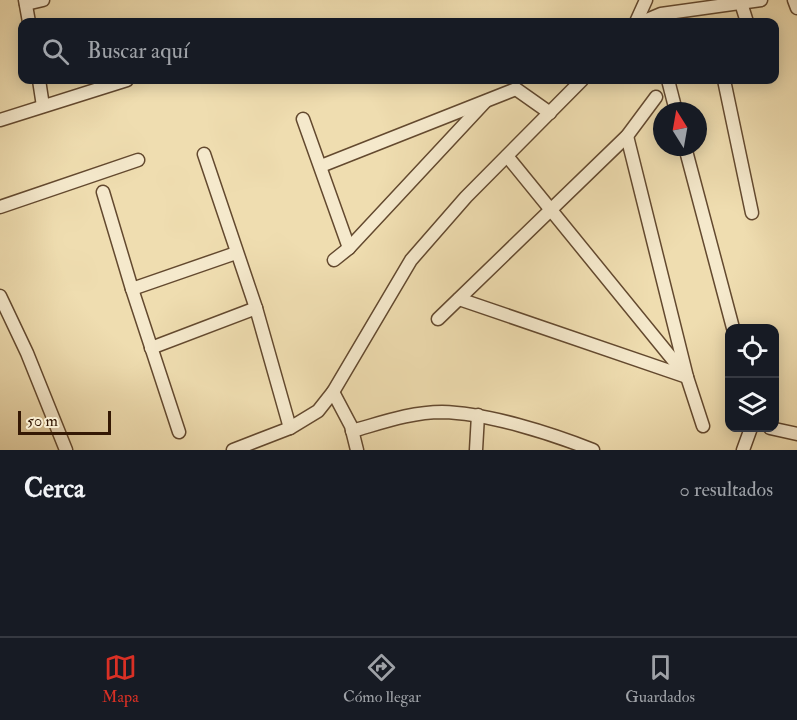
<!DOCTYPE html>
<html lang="es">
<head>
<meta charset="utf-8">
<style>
  :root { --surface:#171b24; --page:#242831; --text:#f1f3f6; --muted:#9ea1a6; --line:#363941; --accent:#d93025 }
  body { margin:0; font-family:"IM FELL Double Pica",serif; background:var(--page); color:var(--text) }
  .controls { position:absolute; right:18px; bottom:18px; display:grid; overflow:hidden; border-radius:12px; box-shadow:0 3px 15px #0003 }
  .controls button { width:54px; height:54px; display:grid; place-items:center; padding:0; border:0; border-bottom:2px solid var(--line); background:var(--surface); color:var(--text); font:30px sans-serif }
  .compass { position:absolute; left:653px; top:102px; width:54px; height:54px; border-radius:50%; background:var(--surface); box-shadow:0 3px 15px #0003; rotate:349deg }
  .scale { position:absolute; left:18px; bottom:15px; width:93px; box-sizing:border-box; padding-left:6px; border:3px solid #341804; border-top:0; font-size:16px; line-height:21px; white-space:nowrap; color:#341804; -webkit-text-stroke:4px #f5e9cc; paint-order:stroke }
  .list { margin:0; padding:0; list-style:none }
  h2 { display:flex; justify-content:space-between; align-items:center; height:78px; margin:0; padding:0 24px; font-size:26px }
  h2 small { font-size:20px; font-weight:400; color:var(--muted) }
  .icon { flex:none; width:33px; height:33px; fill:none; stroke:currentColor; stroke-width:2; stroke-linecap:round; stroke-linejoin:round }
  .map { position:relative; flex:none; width:797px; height:450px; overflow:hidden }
  .search { position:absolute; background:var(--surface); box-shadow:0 3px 15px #0003; left:18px; right:18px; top:18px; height:66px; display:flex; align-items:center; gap:15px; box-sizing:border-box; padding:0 21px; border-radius:12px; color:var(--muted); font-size:22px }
  .sheet { height:186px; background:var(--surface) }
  nav { display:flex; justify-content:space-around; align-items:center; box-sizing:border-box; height:84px; border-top:2px solid var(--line); background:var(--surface); font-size:16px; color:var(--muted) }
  nav a { display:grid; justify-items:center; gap:3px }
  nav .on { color:var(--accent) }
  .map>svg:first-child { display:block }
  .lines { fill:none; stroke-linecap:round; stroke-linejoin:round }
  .minor-casing { stroke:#63492f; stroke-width:15 }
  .minor { stroke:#f5e9cc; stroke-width:12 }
</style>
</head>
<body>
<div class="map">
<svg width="797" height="450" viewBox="0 0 797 450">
  <rect width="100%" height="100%" fill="#efddb0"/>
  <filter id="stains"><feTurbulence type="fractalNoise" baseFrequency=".00333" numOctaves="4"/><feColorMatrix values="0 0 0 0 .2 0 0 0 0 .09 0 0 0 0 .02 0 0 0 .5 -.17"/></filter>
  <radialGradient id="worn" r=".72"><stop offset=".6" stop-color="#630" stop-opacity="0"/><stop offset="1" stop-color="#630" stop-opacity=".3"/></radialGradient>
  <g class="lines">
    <defs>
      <g id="minor">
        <path d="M25 0 29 22"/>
        <path d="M794 0 797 8"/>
        <path d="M741 3 747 22"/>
        <path d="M26 4 43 0"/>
        <path d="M636 22 646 0"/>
        <path d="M642 22 661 14 761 0"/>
        <path d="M39 80 43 106"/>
        <path d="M668 80 676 111"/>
        <path d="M724 80 752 213"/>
        <path d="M303 119 349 248"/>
        <path d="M0 120 127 80"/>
        <path d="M685 147 733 328"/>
        <path d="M204 154 256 308 290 428"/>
        <path d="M507 156 687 377 703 426"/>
        <path d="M321 166 516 89 550 113"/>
        <path d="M103 192 132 289 179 432"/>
        <path d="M0 207 138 160"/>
        <path d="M334 260 349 248 485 102"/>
        <path d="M132 289 236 253"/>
        <path d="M0 296 27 353 66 450"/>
        <path d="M459 299 687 377 627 136"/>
        <path d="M438 319 627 136 656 97"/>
        <path d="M151 348 256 308"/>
        <path d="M333 392 351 426 357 450"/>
        <path d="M770 428 797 434"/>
        <path d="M352 431C381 423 411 412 442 412 487 413 550 433 593 450"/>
        <path d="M233 450 290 428 318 411 333 392 411 260 466 197 582 80"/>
        <path d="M476 450 478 415"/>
        <path d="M743 450 751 428"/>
      </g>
    </defs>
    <use href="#minor" class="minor-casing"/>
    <use href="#minor" class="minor"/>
  </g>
  <rect width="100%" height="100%" filter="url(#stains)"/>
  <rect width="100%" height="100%" fill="url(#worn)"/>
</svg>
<div class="controls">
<button><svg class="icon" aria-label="locate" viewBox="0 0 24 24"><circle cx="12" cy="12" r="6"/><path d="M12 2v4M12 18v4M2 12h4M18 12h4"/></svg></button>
<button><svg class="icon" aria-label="layers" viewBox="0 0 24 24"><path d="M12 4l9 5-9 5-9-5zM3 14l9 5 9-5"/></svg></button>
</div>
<svg class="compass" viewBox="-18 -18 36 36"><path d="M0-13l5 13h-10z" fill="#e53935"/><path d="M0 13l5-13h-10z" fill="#9ea1a6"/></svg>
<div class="scale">50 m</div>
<div class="search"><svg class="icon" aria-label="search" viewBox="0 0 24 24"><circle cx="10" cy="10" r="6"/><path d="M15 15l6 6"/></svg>Buscar aquí</div>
</div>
<section class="sheet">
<h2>Cerca<small>0 resultados</small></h2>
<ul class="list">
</ul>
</section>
<nav>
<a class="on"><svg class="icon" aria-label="map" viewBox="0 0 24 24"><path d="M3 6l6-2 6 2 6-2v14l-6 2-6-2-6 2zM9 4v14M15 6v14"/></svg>Mapa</a>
<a><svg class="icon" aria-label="directions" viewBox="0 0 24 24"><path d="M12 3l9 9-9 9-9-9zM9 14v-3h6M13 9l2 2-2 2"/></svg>Cómo llegar</a>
<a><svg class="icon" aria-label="saved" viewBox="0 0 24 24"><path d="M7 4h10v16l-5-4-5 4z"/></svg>Guardados</a>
</nav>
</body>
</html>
